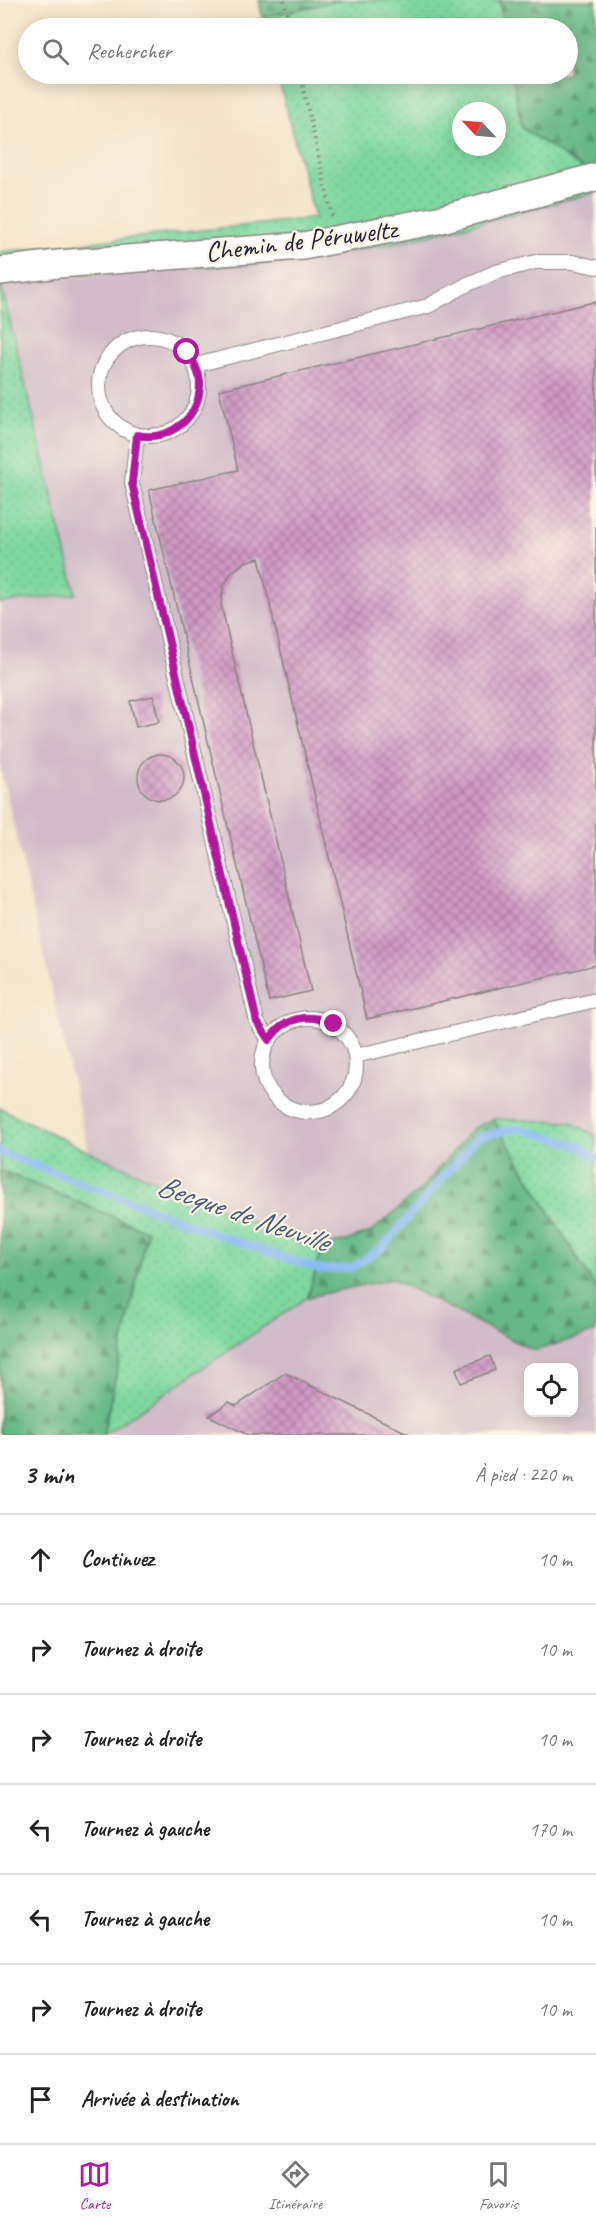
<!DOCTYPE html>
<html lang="fr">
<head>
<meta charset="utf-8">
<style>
  :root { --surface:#fff; --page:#f6f6f6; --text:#222; --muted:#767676; --line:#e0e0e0; --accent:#b5179e }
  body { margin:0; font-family:Caveat,sans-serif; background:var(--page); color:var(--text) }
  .controls { position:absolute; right:18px; bottom:18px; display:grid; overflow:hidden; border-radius:12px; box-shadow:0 3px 15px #0003 }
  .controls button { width:54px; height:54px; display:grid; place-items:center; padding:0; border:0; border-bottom:2px solid var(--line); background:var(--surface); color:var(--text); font:30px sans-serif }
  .compass { position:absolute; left:452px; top:102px; width:54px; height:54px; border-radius:50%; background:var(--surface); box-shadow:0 3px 15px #0003; rotate:296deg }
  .stop { position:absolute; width:18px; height:18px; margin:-14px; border:4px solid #b5179e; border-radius:50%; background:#fff }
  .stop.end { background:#b5179e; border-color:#fff; box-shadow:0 2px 6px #0008 }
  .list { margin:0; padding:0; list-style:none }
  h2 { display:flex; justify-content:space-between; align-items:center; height:78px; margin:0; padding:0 24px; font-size:26px }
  h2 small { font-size:20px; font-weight:400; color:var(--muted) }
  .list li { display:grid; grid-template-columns:39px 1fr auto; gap:18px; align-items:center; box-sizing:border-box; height:90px; padding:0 24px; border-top:2px solid var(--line) }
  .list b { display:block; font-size:22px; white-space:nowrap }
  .list em { font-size:20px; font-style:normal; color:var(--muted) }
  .icon { flex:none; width:33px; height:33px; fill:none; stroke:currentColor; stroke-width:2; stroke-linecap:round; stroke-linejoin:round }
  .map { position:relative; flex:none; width:596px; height:1435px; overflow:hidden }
  .search { position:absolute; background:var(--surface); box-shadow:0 3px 15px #0003; left:18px; right:18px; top:18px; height:66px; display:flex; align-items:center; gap:15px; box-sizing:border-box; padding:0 21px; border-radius:33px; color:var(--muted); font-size:22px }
  .sheet { height:708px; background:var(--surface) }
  nav { display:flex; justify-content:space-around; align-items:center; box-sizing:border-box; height:84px; border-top:2px solid var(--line); background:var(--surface); font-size:16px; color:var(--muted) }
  nav a { display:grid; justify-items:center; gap:3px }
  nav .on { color:var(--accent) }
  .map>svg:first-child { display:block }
  .industrial { fill:#d1bdc9; fill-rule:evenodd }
  .grass { fill:url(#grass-dots); stroke:#507d6c; stroke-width:1.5; fill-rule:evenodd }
  .forest { fill:url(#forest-firs); stroke:#446d60; stroke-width:1.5 }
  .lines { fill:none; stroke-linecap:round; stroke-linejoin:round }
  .stream { stroke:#86b8f3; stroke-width:8 }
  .building { fill:url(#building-cross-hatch) }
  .lane-casing { stroke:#8a8381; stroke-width:16 }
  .street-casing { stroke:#8a8381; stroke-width:30 }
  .path { stroke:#8a8381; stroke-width:4; stroke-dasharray:1.5 4.5; stroke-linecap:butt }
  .lane { stroke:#fff; stroke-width:14 }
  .street { stroke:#fff; stroke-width:27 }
  .route { stroke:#b5179e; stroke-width:8 }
  .labels { text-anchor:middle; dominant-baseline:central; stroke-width:4.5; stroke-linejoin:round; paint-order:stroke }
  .street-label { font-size:28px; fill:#22223b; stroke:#fcf5e5 }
  .water-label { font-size:30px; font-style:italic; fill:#45567b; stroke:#fcf5e5 }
</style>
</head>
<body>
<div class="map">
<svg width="596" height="1435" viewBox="0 0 596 1435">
  <defs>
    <pattern id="grass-dots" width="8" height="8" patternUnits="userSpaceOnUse" patternTransform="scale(1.5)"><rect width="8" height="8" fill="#7dd89e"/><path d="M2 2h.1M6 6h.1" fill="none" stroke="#6cb989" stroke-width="1.8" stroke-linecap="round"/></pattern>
    <pattern id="forest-firs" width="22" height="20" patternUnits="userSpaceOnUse" patternTransform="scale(1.5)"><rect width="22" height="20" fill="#66b885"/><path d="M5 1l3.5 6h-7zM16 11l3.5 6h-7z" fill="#54956e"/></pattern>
    <pattern id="building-cross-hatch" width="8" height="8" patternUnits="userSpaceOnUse" patternTransform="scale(1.5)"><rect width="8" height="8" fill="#d099c3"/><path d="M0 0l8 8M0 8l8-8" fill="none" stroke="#a87ca0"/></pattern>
  </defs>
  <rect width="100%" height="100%" fill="#fcf5e5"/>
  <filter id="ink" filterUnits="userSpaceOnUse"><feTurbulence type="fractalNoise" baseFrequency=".0167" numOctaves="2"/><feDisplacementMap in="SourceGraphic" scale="12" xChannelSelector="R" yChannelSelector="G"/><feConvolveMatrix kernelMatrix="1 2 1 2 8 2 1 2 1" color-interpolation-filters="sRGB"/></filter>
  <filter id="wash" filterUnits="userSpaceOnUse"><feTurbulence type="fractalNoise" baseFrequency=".008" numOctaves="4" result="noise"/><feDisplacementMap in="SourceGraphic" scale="24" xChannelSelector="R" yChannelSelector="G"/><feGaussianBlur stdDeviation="1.35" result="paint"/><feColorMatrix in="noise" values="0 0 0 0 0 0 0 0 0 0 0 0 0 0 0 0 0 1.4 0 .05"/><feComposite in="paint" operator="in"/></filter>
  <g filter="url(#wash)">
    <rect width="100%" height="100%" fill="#f2e4c7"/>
    <g class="industrial">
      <path d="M596 192V1136L570 1122 493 1119 473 1128 423 1187 371 1232 346 1241 309 1247 89 1152 0 766V603L76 593 0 281 293 262 331 256Z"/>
      <path d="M392 1279 534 1351 596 1332V1435H103L191 1374 308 1297ZM528 1368H574V1412H528Z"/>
    </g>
    <g class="grass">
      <path d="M342 0H499L504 28H265L262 17Z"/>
      <path d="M277 74H512L522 128 596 177V192C496 219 395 245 293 262L0 278V252L315 218ZM461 111H497V147H461Z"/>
      <path d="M0 281 76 594 0 603Z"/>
      <path d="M0 1108 89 1152 309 1247 322 1246 308 1297 103 1435 147 1231 0 1170Z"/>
      <path d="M493 1119 570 1122 596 1136V1289Z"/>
    </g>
    <g class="forest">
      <path d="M259 0H342L262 17Z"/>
      <path d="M499 0H596V177L522 128 512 74H568V28H504Z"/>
      <path d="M493 1119 596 1289V1332L534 1351 392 1279 308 1297 322 1246 346 1241 371 1232 423 1187 473 1128Z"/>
      <path d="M0 1170 147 1231 103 1435H0Z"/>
    </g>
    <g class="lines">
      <path class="stream" d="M0 1152 224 1237 321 1270 351 1268 382 1248 478 1137 518 1128 579 1146 596 1158"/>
    </g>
    <g id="blocks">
      <g class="building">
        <path d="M594 302 596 312V965L367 1019 259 558 245 562 231 573 223 588 221 605 311 991 269 1001 149 490 238 470 219 390Z"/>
        <path d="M153 696 159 722 136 727 130 701Z"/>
        <circle cx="161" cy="777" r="23"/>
        <path d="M490 1356 495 1370 461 1383 456 1369Z"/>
        <path d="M285 1373 411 1435H248L209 1416 229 1402 236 1406Z"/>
      </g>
    </g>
  </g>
  <g filter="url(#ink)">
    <use href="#blocks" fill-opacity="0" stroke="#8a8381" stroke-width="1.5"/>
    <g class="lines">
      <defs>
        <g id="lane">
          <circle cx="149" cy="386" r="50"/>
          <path d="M196 365 428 306 468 284 496 272 536 262H573L596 267"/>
          <path d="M137 435 132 483 257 1022 269 1040"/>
          <circle cx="309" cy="1065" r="47"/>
          <path d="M355 1056 596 1000"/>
        </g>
        <path id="street" d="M0 271 58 264 303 246 438 220 596 177"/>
      </defs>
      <use href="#lane" class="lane-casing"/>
      <use href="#street" class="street-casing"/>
      <g class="path">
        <path d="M284 0 290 28"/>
        <path d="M300 74 332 216"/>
      </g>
      <use href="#lane" class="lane"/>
      <use href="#street" class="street"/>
    </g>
  </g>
  <g class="lines" filter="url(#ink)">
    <path class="route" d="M187 352C193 361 199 370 200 382 201 417 170 442 137 435L132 483 257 1022 269 1040C285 1016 309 1013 334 1024"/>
  </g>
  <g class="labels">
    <g class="street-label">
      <text transform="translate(301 240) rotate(-7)">Chemin de Péruweltz</text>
    </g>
    <g class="water-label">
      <text transform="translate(243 1213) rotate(19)">Becque de Neuville</text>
    </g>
  </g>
</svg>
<div class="controls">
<button><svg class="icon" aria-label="locate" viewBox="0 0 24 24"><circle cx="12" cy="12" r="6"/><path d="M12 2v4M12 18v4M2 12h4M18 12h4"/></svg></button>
</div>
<svg class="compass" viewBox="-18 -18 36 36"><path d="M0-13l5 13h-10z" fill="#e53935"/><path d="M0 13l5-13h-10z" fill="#767676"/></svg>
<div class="stop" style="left:187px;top:352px"></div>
<div class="stop end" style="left:334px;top:1024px"></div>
<div class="search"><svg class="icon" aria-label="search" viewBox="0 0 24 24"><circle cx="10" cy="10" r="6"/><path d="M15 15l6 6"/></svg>Rechercher</div>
</div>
<section class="sheet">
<h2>3 min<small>À pied · 220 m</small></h2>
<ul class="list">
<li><svg class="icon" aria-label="ahead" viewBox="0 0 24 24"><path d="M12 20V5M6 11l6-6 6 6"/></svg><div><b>Continuez</b></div><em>10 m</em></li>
<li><svg class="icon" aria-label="right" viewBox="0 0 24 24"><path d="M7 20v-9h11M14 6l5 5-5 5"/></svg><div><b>Tournez à droite</b></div><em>10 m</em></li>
<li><svg class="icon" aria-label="right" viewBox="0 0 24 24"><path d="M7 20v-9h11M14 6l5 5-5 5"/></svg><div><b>Tournez à droite</b></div><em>10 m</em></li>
<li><svg class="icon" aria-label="left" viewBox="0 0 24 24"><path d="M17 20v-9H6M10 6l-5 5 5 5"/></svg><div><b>Tournez à gauche</b></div><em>170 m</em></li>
<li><svg class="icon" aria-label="left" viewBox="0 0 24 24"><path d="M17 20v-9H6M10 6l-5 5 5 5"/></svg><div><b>Tournez à gauche</b></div><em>10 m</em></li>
<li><svg class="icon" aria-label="right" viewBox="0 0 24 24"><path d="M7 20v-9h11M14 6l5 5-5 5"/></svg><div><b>Tournez à droite</b></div><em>10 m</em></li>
<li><svg class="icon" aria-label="arrive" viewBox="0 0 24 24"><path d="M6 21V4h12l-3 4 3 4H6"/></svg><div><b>Arrivée à destination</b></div></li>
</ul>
</section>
<nav>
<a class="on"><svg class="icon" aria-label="map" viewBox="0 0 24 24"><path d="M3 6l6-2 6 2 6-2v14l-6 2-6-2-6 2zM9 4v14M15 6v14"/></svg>Carte</a>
<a><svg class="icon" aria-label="directions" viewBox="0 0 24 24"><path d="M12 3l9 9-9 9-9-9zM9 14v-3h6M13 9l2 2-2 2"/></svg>Itinéraire</a>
<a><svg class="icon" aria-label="saved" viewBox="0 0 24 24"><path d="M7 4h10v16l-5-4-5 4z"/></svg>Favoris</a>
</nav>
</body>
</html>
